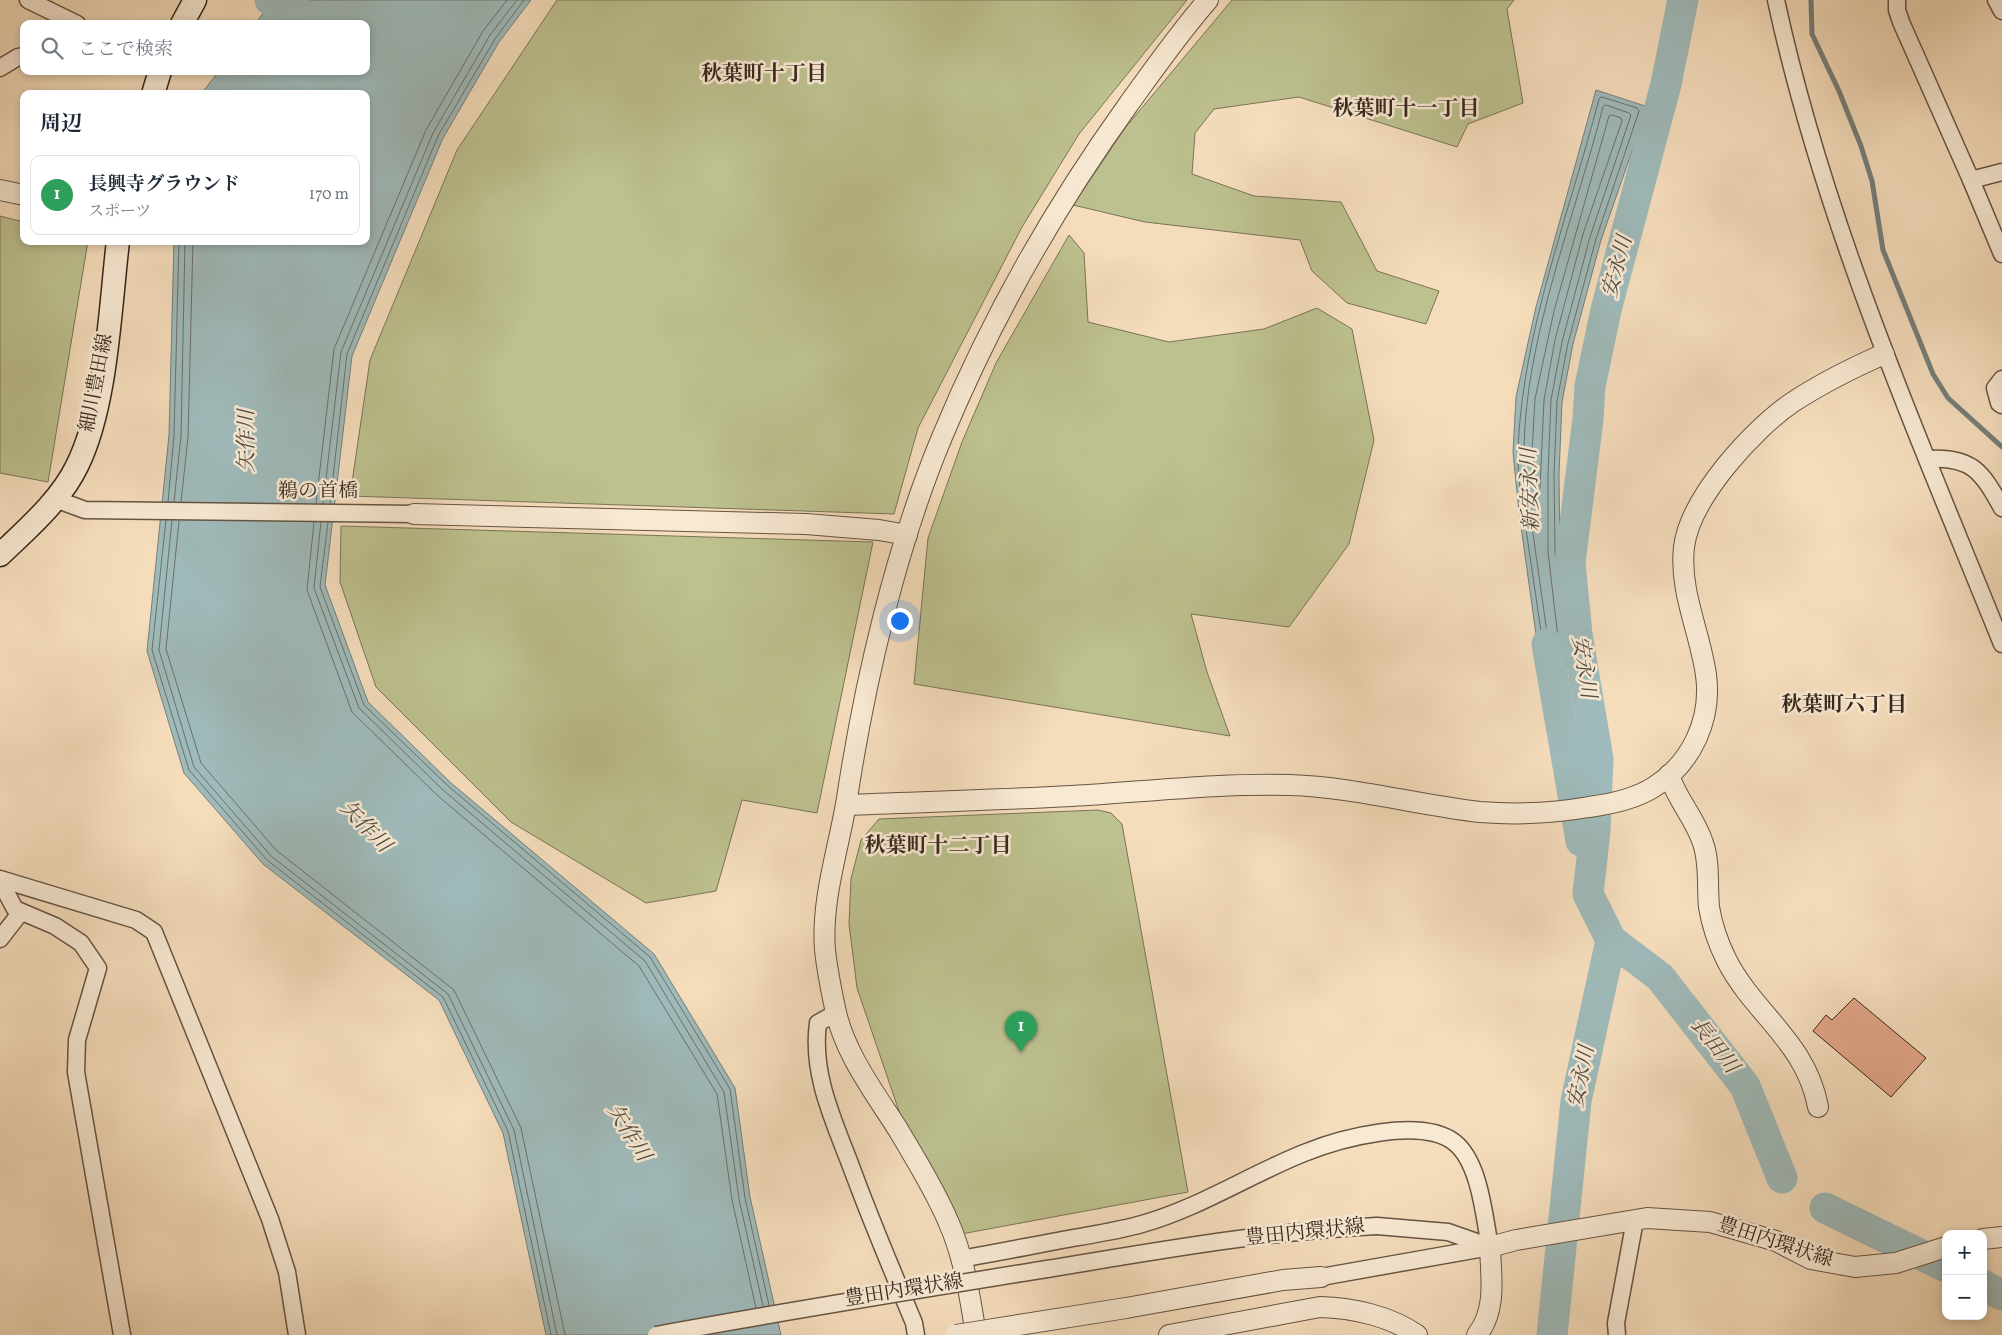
<!DOCTYPE html>
<html lang="ja">
<head>
<meta charset="utf-8">
<style>
  :root { --surface:#fff; --page:#f2f2f3; --text:#1f2937; --muted:#747a83; --line:#e0e1e3; --accent:#b45309 }
  body { margin:0; font-family:Vollkorn,"Noto Serif JP",serif; background:var(--page); color:var(--text) }
  .controls { position:absolute; right:15px; bottom:15px; display:grid; overflow:hidden; border-radius:10px; box-shadow:0 2px 8px #0003 }
  .controls button { width:45px; height:45px; display:grid; place-items:center; padding:0; border:0; border-bottom:1px solid var(--line); background:var(--surface); color:var(--text); font:25px sans-serif }
  .you { position:absolute; left:899px; top:620px; width:18px; height:18px; margin:-12px; border:4px solid #fff; border-radius:50%; background:#1a73e8; box-shadow:0 0 0 8px #1a73e833 }
  .badge { display:grid; place-items:center; width:32px; height:32px; border-radius:50%; background:var(--accent); color:#fff; font-size:16px; font-weight:700 }
  .pin { position:absolute; translate:-50% -41px; filter:drop-shadow(0 1px 2px #0008) }
  .pin::after { content:''; position:absolute; top:26px; width:18px; height:15px; background:inherit; clip-path:polygon(0 0,100% 0,50% 100%) }
  .list { margin:0; padding:0; list-style:none }
  h2 { display:flex; justify-content:space-between; align-items:center; height:65px; margin:0; padding:0 20px; font-size:21px }
  h2 small { font-size:16px; font-weight:400; color:var(--muted) }
  .list li { display:grid; grid-template-columns:32px 1fr auto; gap:15px; align-items:center; box-sizing:border-box; height:80px; margin:0 10px 10px; padding:0 10px; border:1px solid var(--line); border-radius:10px }
  .list b { display:block; font-size:19px; white-space:nowrap }
  .list p { margin:0; font-size:16px; white-space:nowrap; color:var(--muted) }
  .list em { font-size:16px; font-style:normal; color:var(--muted) }
  .icon { flex:none; width:28px; height:28px; fill:none; stroke:currentColor; stroke-width:2; stroke-linecap:round; stroke-linejoin:round }
  .map { position:relative; flex:none; width:2002px; height:1335px; overflow:hidden }
  .search { position:absolute; background:var(--surface); box-shadow:0 2px 8px #0003; left:20px; top:20px; width:350px; height:55px; display:flex; align-items:center; gap:12px; box-sizing:border-box; padding:0 18px; border-radius:10px; color:var(--muted); font-size:19px }
  .panel { position:absolute; background:var(--surface); box-shadow:0 2px 8px #0003; left:20px; top:90px; width:350px; height:155px; border-radius:10px }
  .map>svg:first-child { display:block }
  .green { fill:#bdc08f; stroke:#7a7456 }
  .water { fill:#9fbaba; stroke:#757f7b }
  .lines { fill:none; stroke-linecap:round; stroke-linejoin:round }
  .shore { stroke:#6b706b; stroke-width:1 }
  .stream { stroke:#757f7b; stroke-width:5 }
  .river { stroke:#9fbaba; stroke-width:31 }
  .building { fill:#e2a689; stroke:#37271c }
  .minor-casing { stroke:#665444; stroke-width:19 }
  .tertiary-casing { stroke:#665444; stroke-width:22 }
  .secondary-casing { stroke:#37271c; stroke-width:25 }
  .minor { stroke:#f8e9d3; stroke-width:16 }
  .tertiary { stroke:#f8e9d3; stroke-width:20 }
  .secondary { stroke:#f8e9d3; stroke-width:22 }
  .minor-bridge-casing { stroke:#665444; stroke-width:19; stroke-linecap:butt }
  .tertiary-bridge-casing { stroke:#665444; stroke-width:22; stroke-linecap:butt }
  .minor-bridge { stroke:#f8e9d3; stroke-width:16 }
  .tertiary-bridge { stroke:#f8e9d3; stroke-width:20 }
  .labels { text-anchor:middle; dominant-baseline:central; stroke-width:5; stroke-linejoin:round; paint-order:stroke }
  .street-label { font-size:20px; fill:#37271c; stroke:#f8e9d3 }
  .neighbourhood-label { font-size:21px; font-weight:bold; fill:#37271c; stroke:#f8e9d3 }
  .water-label { font-size:21px; font-style:italic; fill:#514c44; stroke:#f8e9d3 }
</style>
</head>
<body>
<div class="map">
<svg width="2002" height="1335" viewBox="0 0 2002 1335">
  <rect width="100%" height="100%" fill="#f5ddbc"/>
  <filter id="stains"><feTurbulence type="fractalNoise" baseFrequency=".004" numOctaves="4"/><feColorMatrix values="0 0 0 0 .2 0 0 0 0 .09 0 0 0 0 .02 0 0 0 .5 -.17"/></filter>
  <radialGradient id="worn" r=".72"><stop offset=".6" stop-color="#630" stop-opacity="0"/><stop offset="1" stop-color="#630" stop-opacity=".3"/></radialGradient>
  <g class="green">
    <path d="M557 0H1187L1079 134 1022 227 918 428 894 514 350 496 370 360 457 150Z"/>
    <path d="M1232 0H1514L1507 9 1523 103 1468 124 1457 147 1299 97 1214 109 1195 133 1192 174 1254 196 1341 202 1377 271 1439 291 1426 324 1347 303 1312 271 1300 240 1145 222 1073 205 1125 128Z"/>
    <path d="M0 216 24 222V241H88L48 482 0 473Z"/>
    <path d="M1069 235 1084 253 1088 322 1169 342 1264 329 1317 308 1352 329 1374 440 1349 544 1289 627 1191 614 1207 672 1230 736 914 684 928 538 962 442 996 363Z"/>
    <path d="M341 526 873 542 817 813 742 800 716 891 646 903 511 822 376 687 340 582Z"/>
    <path d="M1098 810 1111 813 1122 824 1188 1192 956 1235 901 1117 857 988 849 924 851 879 861 840 879 819Z"/>
  </g>
  <g class="water">
    <path d="M273 0H531L499 42 443 138 352 356 325 585 368 702 450 782 654 954 735 1088 750 1197 781 1335H546L503 1133 439 1000 263 864 184 773 147 651 169 435 174 241H366V94H201L219 71H366V24H255Z"/>
    <path d="M1596 90 1645 106 1637 137 1601 240 1573 344 1562 402 1559 474 1560 552 1572 659 1545 699 1519 512 1513 452 1516 397 1536 307Z"/>
  </g>
  <g class="lines">
    <g class="shore">
      <path d="M1602 97 1637 108 1639 111 1596 239 1568 343 1557 401 1554 474 1555 552 1567 657 1550 681 1548 679C1541 631 1534 584 1527 536 1523 508 1517 477 1518 449 1523 329 1569 215 1599 99Z"/>
      <path d="M1606 105 1629 113 1631 115 1590 237 1562 342 1551 400 1548 473V552L1560 655 1554 664 1551 661C1545 619 1539 576 1533 534 1529 507 1524 478 1524 450 1525 338 1575 216 1603 107Z"/>
      <path d="M1612 115 1621 118 1622 121 1583 234 1555 340 1544 400 1540 488 1537 490 1532 452 1535 399 1554 311 1609 116Z"/>
      <path d="M168 502 174 436 179 241"/>
      <path d="M174 502 181 436 185 241"/>
      <path d="M181 502 188 437 193 241"/>
      <path d="M316 503 334 349 426 130 483 31 507 0"/>
      <path d="M323 504 341 352 433 133 490 35 517 0"/>
      <path d="M330 504 347 354 438 136 495 39 524 0"/>
      <path d="M166 520 152 650 189 770 267 860 443 997 508 1131 551 1335"/>
      <path d="M172 520 159 650 194 767 271 856 448 994 514 1130 557 1335"/>
      <path d="M179 521 166 649 201 763 276 850 454 990 521 1128 565 1335"/>
      <path d="M314 522 307 590 352 712 438 796 639 966 717 1094 732 1200 756 1308"/>
      <path d="M321 522 314 588 359 708 443 790 645 961 724 1092 739 1199 763 1306"/>
      <path d="M328 522 320 587 364 705 447 785 650 957 730 1089 745 1198 769 1305"/>
    </g>
    <path class="stream" d="M1811 0 1812 34 1839 91 1861 146 1872 181 1883 250 1933 374 1948 398 2002 447"/>
    <g class="river">
      <path d="M270 0 324 24"/>
      <path d="M1547 644 1581 841"/>
      <path d="M1611 940 1660 977 1745 1086 1782 1178"/>
      <path d="M1825 1208 1946 1267"/>
      <path d="M1983 1285 2002 1295"/>
      <path d="M1552 1335 1576 1101 1611 940 1588 894 1595 831 1598 759 1577 634 1570 563 1588 419 1590 386 1606 310 1666 84 1683 0"/>
    </g>
  </g>
  <path class="building" d="M1854 998 1926 1058 1891 1097 1813 1031 1826 1015 1832 1020Z"/>
  <g class="lines">
    <defs>
      <g id="minor">
        <path d="M28 0 77 24"/>
        <path d="M1776 0C1824 223 1917 433 2002 644"/>
        <path d="M1897 0V10L1901 22 1971 180 2002 172"/>
        <path d="M1996 0 2002 11"/>
        <path d="M0 68 18 57 24 56"/>
        <path d="M1971 180 2002 254"/>
        <path d="M2002 379 1995 388 1999 403 2002 405"/>
        <path d="M1928 459C1972 456 1982 472 2002 508"/>
        <path d="M55 499 85 510 414 514"/>
        <path d="M0 879 136 920 154 932 270 1219 287 1272 297 1335"/>
        <path d="M0 881 15 909 55 926 81 943 98 968 77 1040 76 1072 122 1335"/>
        <path d="M0 939 21 912"/>
        <path d="M836 1013 818 1023C811 1075 834 1121 852 1169 871 1221 893 1272 914 1323L916 1335"/>
        <path d="M1377 1226 1448 1232 1488 1246"/>
        <path d="M960 1259C1000 1252 1040 1244 1079 1237 1100 1233 1122 1230 1142 1224 1199 1208 1249 1175 1304 1153 1341 1138 1420 1117 1454 1142 1480 1162 1484 1216 1490 1247"/>
        <path d="M1321 1277 1490 1247"/>
        <path d="M1617 1335 1616 1323 1635 1220"/>
      </g>
      <g id="tertiary">
        <path d="M0 190 24 195"/>
        <path d="M414 514 806 524 879 530 907 535"/>
        <path d="M1669 775C1677 800 1695 818 1703 843 1710 863 1707 886 1709 907 1712 926 1718 943 1727 961 1755 1015 1806 1042 1818 1107"/>
        <path d="M846 805C921 802 996 800 1072 796 1144 792 1217 783 1290 785 1354 787 1417 805 1480 812 1517 815 1554 813 1589 807 1612 804 1635 799 1654 787 1692 763 1712 719 1706 675 1700 632 1679 591 1684 547 1690 498 1753 429 1793 402 1822 383 1852 368 1884 354"/>
        <path d="M1983 1239 2002 1237"/>
        <path d="M1126 1308 1283 1280 1321 1277"/>
        <path d="M976 1335C970 1297 964 1256 948 1221 935 1190 916 1160 899 1131 875 1093 844 1053 835 1008 831 989 827 969 825 950 821 899 839 848 847 798 865 680 896 547 942 437 991 319 1054 208 1128 105 1154 69 1179 33 1208 0"/>
        <path d="M1169 1335 1320 1307C1353 1308 1390 1316 1417 1335"/>
        <path d="M1477 1335C1497 1310 1491 1277 1490 1247L1516 1240 1647 1218 1710 1222 1776 1241 1811 1259 1855 1267 1896 1263 1946 1247"/>
      </g>
      <g id="secondary">
        <path d="M182 24 195 0"/>
        <path d="M153 94 160 71"/>
        <path d="M0 555C28 528 60 501 77 466 107 406 110 308 118 241"/>
      </g>
    </defs>
    <use href="#minor" class="minor-casing"/>
    <use href="#tertiary" class="tertiary-casing"/>
    <use href="#secondary" class="secondary-casing"/>
    <use href="#minor" class="minor"/>
    <use href="#tertiary" class="tertiary"/>
    <use href="#secondary" class="secondary"/>
    <defs>
      <path id="minor-bridge" d="M656 1335C786 1311 917 1290 1047 1269 1157 1251 1267 1231 1377 1226"/>
      <path id="tertiary-bridge" d="M956 1335 1126 1308"/>
    </defs>
    <use href="#minor-bridge" class="minor-bridge-casing"/>
    <use href="#tertiary-bridge" class="tertiary-bridge-casing"/>
    <use href="#minor-bridge" class="minor-bridge"/>
    <use href="#tertiary-bridge" class="tertiary-bridge"/>
  </g>
  <g class="labels">
    <g class="street-label">
      <text transform="translate(97 383) rotate(-79)">細川豊田線</text>
      <text x="318" y="492">鵜の首橋</text>
      <text transform="translate(1305 1233) rotate(-6)">豊田内環状線</text>
      <text transform="translate(1775 1243) rotate(18)">豊田内環状線</text>
      <text transform="translate(904 1291) rotate(-9)">豊田内環状線</text>
    </g>
    <g class="neighbourhood-label">
      <text x="764" y="74">秋葉町十丁目</text>
      <text x="1406" y="109">秋葉町十一丁目</text>
      <text x="1844" y="705">秋葉町六丁目</text>
      <text x="938" y="846">秋葉町十二丁目</text>
    </g>
    <g class="water-label">
      <text transform="translate(1618 267) rotate(-75)">安永川</text>
      <text transform="translate(247 441) rotate(-90)">矢作川</text>
      <text transform="translate(1531 490) rotate(-92)">新安永川</text>
      <text transform="translate(1583 667) rotate(81)">安永川</text>
      <text transform="translate(365 827) rotate(46)">矢作川</text>
      <text transform="translate(1714 1046) rotate(52)">長田川</text>
      <text transform="translate(1582 1077) rotate(-79)">安永川</text>
      <text transform="translate(628 1133) rotate(58)">矢作川</text>
    </g>
  </g>
  <rect width="100%" height="100%" filter="url(#stains)"/>
  <rect width="100%" height="100%" fill="url(#worn)"/>
</svg>
<div class="controls">
<button>+</button>
<button>−</button>
</div>
<div class="you"></div>
<div class="pin badge" style="left:1021px;top:1052px;background:#2e9e5b">1</div>
<div class="search"><svg class="icon" aria-label="search" viewBox="0 0 24 24"><circle cx="10" cy="10" r="6"/><path d="M15 15l6 6"/></svg>ここで検索</div>
<section class="panel">
<h2>周辺<small></small></h2>
<ul class="list">
<li><span class="badge" style="background:#2e9e5b">1</span><div><b>長興寺グラウンド</b><p>スポーツ</p></div><em>170 m</em></li>
</ul>
</section>
</div>
</body>
</html>
